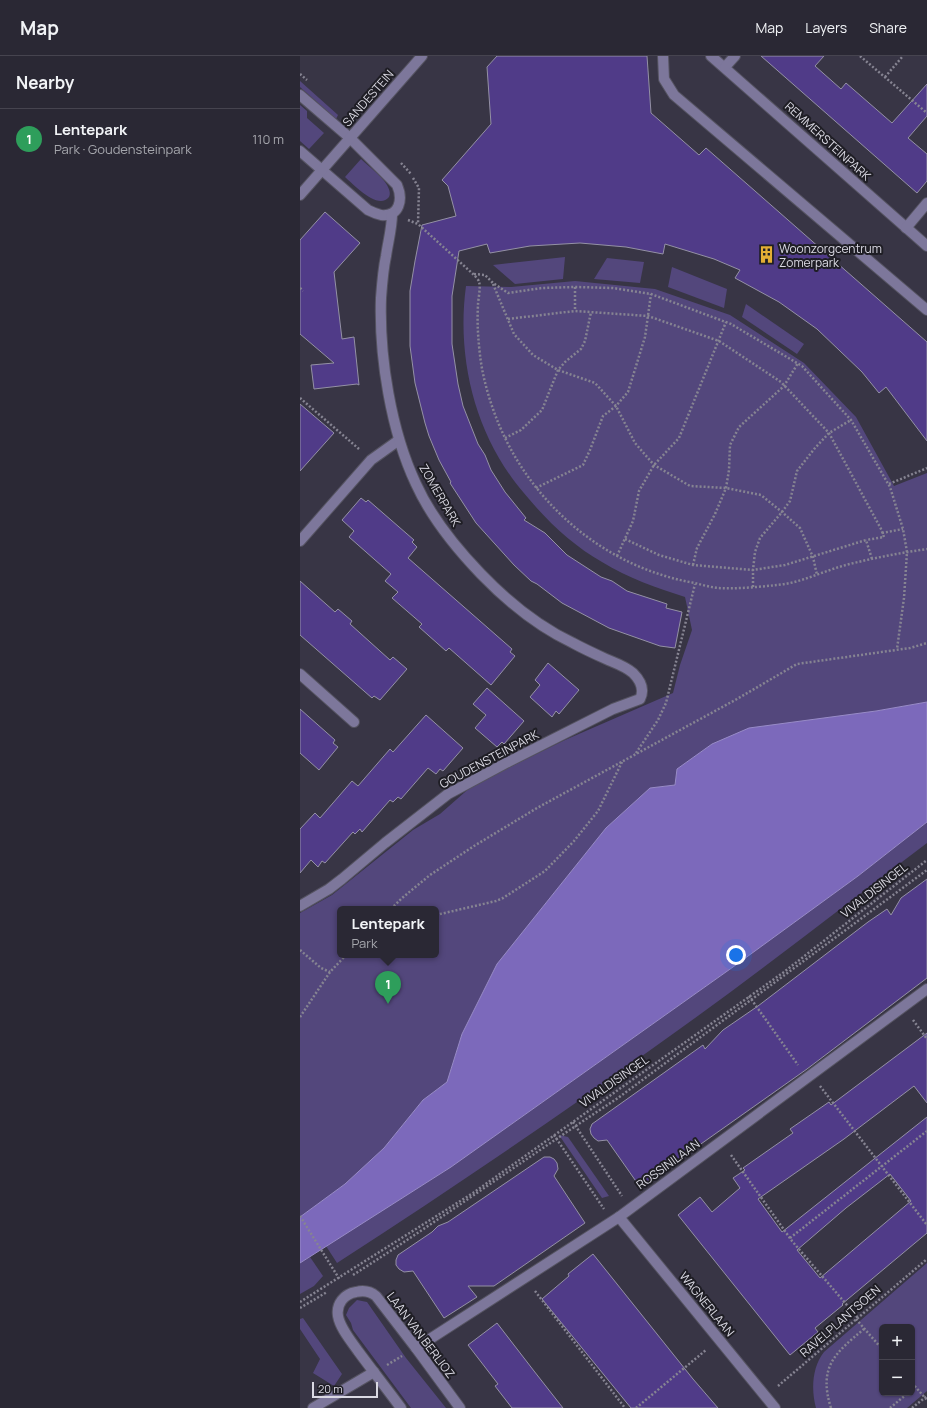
<!DOCTYPE html>
<html lang="en">
<head>
<meta charset="utf-8">
<style>
  :root { --surface:#2a2834; --page:#32303c; --text:#f1f3f6; --muted:#a5a6ac; --line:#46444f; --accent:#bca0f2 }
  body { margin:0; font-family:Manrope,sans-serif; background:var(--page); color:var(--text) }
  .controls { position:absolute; right:12px; bottom:12px; display:grid; overflow:hidden; border-radius:6px; box-shadow:0 1px 3px #0004 }
  .controls button { width:36px; height:36px; display:grid; place-items:center; padding:0; border:0; border-bottom:1px solid var(--line); background:var(--surface); color:var(--text); font:20px sans-serif }
  .scale { position:absolute; left:12px; bottom:10px; width:66px; box-sizing:border-box; padding-left:4px; border:2px solid #dad9e3; border-top:0; font-size:11px; line-height:14px; white-space:nowrap; color:#dad9e3; -webkit-text-stroke:3px #1f1e25; paint-order:stroke }
  .you { position:absolute; left:436px; top:899px; width:14px; height:14px; margin:-10px; border:3px solid #fff; border-radius:50%; background:#1a73e8; box-shadow:0 0 0 6px #1a73e833 }
  .badge { display:grid; place-items:center; width:26px; height:26px; border-radius:50%; background:var(--accent); color:#fff; font-size:13px; font-weight:700 }
  .pin { position:absolute; translate:-50% -33px; filter:drop-shadow(0 1px 2px #0008) }
  .pin::after { content:''; position:absolute; top:21px; width:14px; height:12px; background:inherit; clip-path:polygon(0 0,100% 0,50% 100%) }
  .popup { position:absolute; left:37px; top:850px; width:102px; height:52px; box-sizing:border-box; display:grid; place-content:center; border-radius:6px; background:var(--surface); filter:drop-shadow(0 1px 3px #0005); font-size:13px; white-space:nowrap; color:var(--muted) }
  .popup b { font-size:15px; color:var(--text) }
  .popup::after { content:''; position:absolute; left:50%; top:100%; margin-left:-8px; border:8px solid transparent; border-top-color:var(--surface) }
  .list { margin:0; padding:0; list-style:none }
  h2 { display:flex; justify-content:space-between; align-items:center; height:52px; margin:0; padding:0 16px; font-size:17px }
  h2 small { font-size:13px; font-weight:400; color:var(--muted) }
  .list li { display:grid; grid-template-columns:26px 1fr auto; gap:12px; align-items:center; box-sizing:border-box; height:60px; padding:0 16px; border-top:1px solid var(--line) }
  .list b { display:block; font-size:15px; white-space:nowrap }
  .list p { margin:0; font-size:13px; white-space:nowrap; color:var(--muted) }
  .list em { font-size:13px; font-style:normal; color:var(--muted) }
  .map { position:relative; flex:none; width:627px; height:1352px; overflow:hidden }
  header { display:flex; align-items:center; gap:24px; box-sizing:border-box; height:56px; padding:0 20px; background:var(--surface); border-bottom:1px solid var(--line) }
  header strong { font-size:19px }
  nav { display:flex; gap:22px; margin-inline-start:auto; font-size:14px }
  main { display:flex }
  aside { flex:1; background:var(--surface) }
  .map>svg:first-child { display:block }
  .green { fill:#53477c; fill-rule:evenodd }
  .water { fill:#7c69bb; stroke:#988bc7 }
  .building { fill:#503b88; stroke:#9491a5; fill-rule:evenodd }
  .lines { fill:none; stroke-linecap:round; stroke-linejoin:round }
  .minor-casing { stroke:#555361; stroke-width:12 }
  .path { stroke:#868492; stroke-width:2.5; stroke-dasharray:2 2; stroke-linecap:butt }
  .minor { stroke:#7d779b; stroke-width:10 }
  .labels { text-anchor:middle; dominant-baseline:central; stroke-width:4; stroke-linejoin:round; paint-order:stroke }
  .street-label { font-size:12px; fill:#dad9e3; stroke:#1f1e25 }
  .poi-label { font-size:12px; fill:#dad9e3; stroke:#1f1e25; text-anchor:start }
</style>
</head>
<body>
<header>
<strong>Map</strong>
<nav><a>Map</a><a>Layers</a><a>Share</a></nav>
</header>
<main>
<aside>
<h2>Nearby<small></small></h2>
<ul class="list">
<li><span class="badge" style="background:#2e9e5b">1</span><div><b>Lentepark</b><p>Park · Goudensteinpark</p></div><em>110 m</em></li>
</ul>
</aside>
<div class="map">
<svg width="627" height="1352" viewBox="0 0 627 1352">
  <rect width="100%" height="100%" fill="#383545"/>
  <g class="green">
    <path d="M0 25 38 59 36 63 0 31Z"/>
    <path d="M0 49 7 55V62L24 77 9 93 0 85Z"/>
    <path d="M61 103C69 111 81 119 87 129 89 133 91 137 89 141 78 155 53 128 45 121Z"/>
    <path d="M265 201 263 223 215 228 193 209Z"/>
    <path d="M307 202 344 206 340 227 294 223Z"/>
    <path d="M372 211 427 233 424 252 368 231Z"/>
    <path d="M275 225 355 233 430 259 504 307 556 361 594 430 627 417V646L576 655 412 688 377 713 375 729 350 732 306 772 197 908 162 978 147 1026 123 1044 84 1092 45 1128 0 1161V857L32 839 113 774 140 758 173 729 265 684 373 637 380 609 392 574 385 541C357 532 328 522 302 506 274 490 250 468 229 443 223 436 217 429 212 422 172 367 157 296 166 230L211 231ZM40 853H136V899H40Z"/>
    <path d="M446 248 504 288 497 298 442 261Z"/>
    <path d="M627 766V787C537 855 448 925 356 990 252 1065 145 1137 37 1207L26 1190 151 1111 433 911 558 820Z"/>
    <path d="M259 1079 268 1081 309 1140 302 1142Z"/>
    <path d="M10 1201 23 1220 14 1230 0 1238V1207Z"/>
    <path d="M627 1207V1335L607 1352H516C511 1334 512 1311 524 1296ZM582 1271H612V1337H582Z"/>
    <path d="M57 1244 67 1246 106 1302 146 1352H111L53 1274 51 1267 46 1259 49 1252Z"/>
    <path d="M3 1262 42 1318 34 1330 13 1317 20 1303 0 1273V1263Z"/>
  </g>
  <path class="water" d="M627 646V766L558 820 433 911 151 1111 0 1207V1161L45 1128 84 1092 123 1044 147 1026 162 978 197 908 306 772 350 732 375 729 377 713 412 688 449 672 576 655Z"/>
  <g class="building">
    <path d="M197 0H347L351 57 399 99 406 92 627 286V385L586 331 579 337 562 316 517 273 479 246 435 222 440 214 414 203 365 188 363 198 326 191 280 187 230 190 190 197 187 188 159 195 152 240V288L158 328 163 350 178 388 185 399 191 414 205 436 226 462 224 464 245 477 267 499 301 521 312 525 327 535 367 548 366 552 382 556 375 592 360 590 309 572 262 547 237 528 231 525 214 509 176 467 150 427 151 426 139 404 129 380 125 367 115 327 110 290V235L115 205 122 169 156 160 148 130 142 124 191 68 187 11Z"/>
    <path d="M461 0H524L515 10 541 33 546 27 592 67 627 28V60L608 82 627 98V125L617 137Z"/>
    <path d="M25 156 60 187 34 216 42 283 54 281 59 329 57 328 14 333 11 309 34 307 0 278V184Z"/>
    <path d="M0 348 34 377 0 415Z"/>
    <path d="M61 442 66 446 68 444 114 484 112 486 117 491 108 502 212 593 210 596 215 600 191 629 149 592 146 595 119 571 122 568 92 542 98 536 85 525 91 518 49 481 54 475 42 464Z"/>
    <path d="M0 525 35 556 38 553 52 565 50 568 90 604 93 601 107 613 80 644 74 640 72 642 0 579Z"/>
    <path d="M248 607 279 634 259 658 256 655 252 661 230 641 240 629 235 624Z"/>
    <path d="M187 632 224 665 204 688 202 686 197 691 175 672 186 659 173 648Z"/>
    <path d="M0 653 35 684 33 687 38 691 19 714 0 697Z"/>
    <path d="M126 659 163 692 143 715 140 713 136 718 128 712 101 743 98 741 93 746 90 744 62 776 60 773 55 778 53 776 25 807 22 805 18 811 11 804 0 817V773L15 757 20 762 52 725 58 730 90 693 93 696Z"/>
    <path d="M627 823V922L507 1013 340 1131 307 1084 298 1085 294 1082 291 1078 290 1073 292 1068 403 989 405 993 423 974 458 950 568 866 587 853 591 859 601 842Z"/>
    <path d="M627 977V1047L614 1030 544 1083 458 1143 482 1176 627 1061V1177L542 1248 543 1249 515 1272 518 1276 490 1299 378 1159 400 1141 412 1156 440 1132 433 1122 445 1114 443 1112 493 1077 490 1073 529 1046 531 1049ZM590 1118 611 1145 520 1222 497 1194 546 1152Z"/>
    <path d="M244 1101H250L254 1103 257 1107 258 1113 254 1120 285 1167 194 1230H168L177 1241 144 1262 113 1215 104 1216 99 1213 96 1209V1204L98 1199 132 1176 138 1170 148 1166Z"/>
    <path d="M293 1198 393 1323 418 1352H331L242 1243 269 1220 268 1218Z"/>
    <path d="M197 1267 234 1315 263 1352H212L195 1330 198 1328 168 1289Z"/>
  </g>
  <g class="lines">
    <defs>
      <g id="minor">
        <path d="M363 0 364 23 374 39 627 254"/>
        <path d="M411 0 627 190"/>
        <path d="M425 11 435 0"/>
        <path d="M0 39 50 82 97 129C103 143 100 161 81 159 77 158 72 156 68 154L0 95"/>
        <path d="M0 139 122 0"/>
        <path d="M606 172 627 147"/>
        <path d="M0 485 71 404 99 384"/>
        <path d="M0 618 54 666"/>
        <path d="M0 850 29 833 42 823 85 787 148 738 208 706 313 653 340 643C345 633 340 624 333 617 325 610 315 607 306 603 295 598 284 593 273 587 237 570 209 547 181 518 156 492 131 461 116 428 91 375 79 301 81 242 82 228 83 214 86 200 88 186 92 172 92 158"/>
        <path d="M319 1161 475 1352"/>
        <path d="M116 1292 319 1161 627 933"/>
        <path d="M13 1352 74 1316"/>
        <path d="M101 1352C87 1333 72 1314 58 1295 51 1285 40 1272 38 1260 36 1248 44 1238 56 1236 64 1234 70 1235 76 1240L116 1292 160 1352"/>
      </g>
    </defs>
    <use href="#minor" class="minor-casing"/>
    <g class="path">
      <path d="M560 0 627 57"/>
      <path d="M0 18 7 24"/>
      <path d="M585 21 603 0"/>
      <path d="M101 107 111 118"/>
      <path d="M113 122 119 132 118 168"/>
      <path d="M108 164 118 168 173 218C175 220 179 224 179 226 181 231 178 244 178 249 177 266 178 282 180 299 182 317 187 336 193 353 224 442 301 511 395 527 402 529 410 531 418 532 437 533 458 531 477 529 501 527 523 515 546 509 573 502 600 497 627 493"/>
      <path d="M174 218 185 219 193 227 208 237 242 232 275 231 313 232 351 238 431 268 502 310 551 364 590 431 603 473 607 496 604 542 597 593"/>
      <path d="M193 228 214 278 233 299 258 314 295 327 316 350 335 387 354 409 390 430 426 432 461 439 482 456 500 472 513 501 517 519"/>
      <path d="M275 231V255"/>
      <path d="M0 232 3 235"/>
      <path d="M208 263 275 255 348 260 419 285 481 326 529 377 581 473 584 481 566 484"/>
      <path d="M0 342 59 393"/>
      <path d="M205 382 221 374 242 354 258 314 265 306 281 293 285 285 291 256"/>
      <path d="M589 428 627 412"/>
      <path d="M236 432 283 409 290 394 303 360 316 350 328 336 345 281 351 238"/>
      <path d="M582 477 603 473"/>
      <path d="M325 483 359 499 393 509 453 514 485 509 566 484 572 503"/>
      <path d="M317 500 333 465 339 435 354 409 379 382 426 266"/>
      <path d="M393 509 397 492 415 458 426 432 429 414 430 389 439 371 484 330 498 307"/>
      <path d="M453 531V514L455 496 460 482 482 456 490 445 497 415 515 392 529 377 551 364"/>
      <path d="M336 697 358 664 366 647 395 528"/>
      <path d="M91 853 102 842 130 819 174 790 237 752 437 643 497 608 610 592 627 587"/>
      <path d="M136 859 196 845 203 842 245 815 274 785 298 755 322 706"/>
      <path d="M0 894 21 912 30 916"/>
      <path d="M449 940 498 1009"/>
      <path d="M0 961 30 916 46 899"/>
      <path d="M613 964 627 983"/>
      <path d="M520 1030 627 1169"/>
      <path d="M273 1066 322 1140"/>
      <path d="M254 1079 304 1153"/>
      <path d="M431 1099 492 1185 558 1262"/>
      <path d="M0 1160 40 1224"/>
      <path d="M490 1182 627 1075"/>
      <path d="M53 1219C143 1162 229 1100 318 1042L627 814"/>
      <path d="M235 1235 325 1352"/>
      <path d="M0 1246 173 1137 484 916 627 804"/>
      <path d="M0 1252 27 1236"/>
      <path d="M556 1263 582 1293"/>
      <path d="M87 1309 102 1300"/>
      <path d="M612 1327 627 1344"/>
      <path d="M478 1330 627 1203"/>
      <path d="M336 1352 406 1294"/>
      <path d="M531 1352C518 1311 535 1297 564 1273"/>
      <path d="M590 1352 608 1337"/>
      <path d="M612 1352 627 1340"/>
    </g>
    <use href="#minor" class="minor"/>
  </g>
  <defs>
    <symbol id="building-bare" viewBox="-9 -9 18 18"><path d="M-4-6H4V6H1V3H-1V6H-4ZM-2.5-4.3h1.7v1.8h-1.7ZM.8-4.3h1.7v1.8H.8ZM-2.5-1h1.7V.8h-1.7ZM.8-1h1.7V.8H.8Z" fill="#e4ae35" stroke="#1f1e25" stroke-width="2.5" paint-order="stroke"/></symbol>
  </defs>
  <g fill-rule="evenodd">
    <use href="#building-bare" x="454" y="186" width="25" height="25"/>
  </g>
  <g class="labels">
    <g class="street-label">
      <text transform="translate(68 42) rotate(-49)">SANDESTEIN</text>
      <text transform="translate(528 85) rotate(42)">REMMERSTEINPARK</text>
      <text transform="translate(140 439) rotate(60)">ZOMERPARK</text>
      <text transform="translate(189 703) rotate(-28)">GOUDENSTEINPARK</text>
      <text transform="translate(574 834) rotate(-38)">VIVALDISINGEL</text>
      <text transform="translate(314 1025) rotate(-35)">VIVALDISINGEL</text>
      <text transform="translate(368 1108) rotate(-36)">ROSSINILAAN</text>
      <text transform="translate(407 1248) rotate(51)">WAGNERLAAN</text>
      <text transform="translate(540 1265) rotate(-41)">RAVELPLANTSOEN</text>
      <text transform="translate(121 1279) rotate(53)">LAAN VAN BERLIOZ</text>
    </g>
    <g class="poi-label">
      <text x="479" y="192">Woonzorgcentrum<tspan x="479" dy="14">Zomerpark</tspan></text>
    </g>
  </g>
</svg>
<div class="controls">
<button>+</button>
<button>−</button>
</div>
<div class="scale">20 m</div>
<div class="you"></div>
<div class="pin badge" style="left:88px;top:948px;background:#2e9e5b">1</div>
<div class="popup"><b>Lentepark</b>Park</div>
</div>
</main>
</body>
</html>
